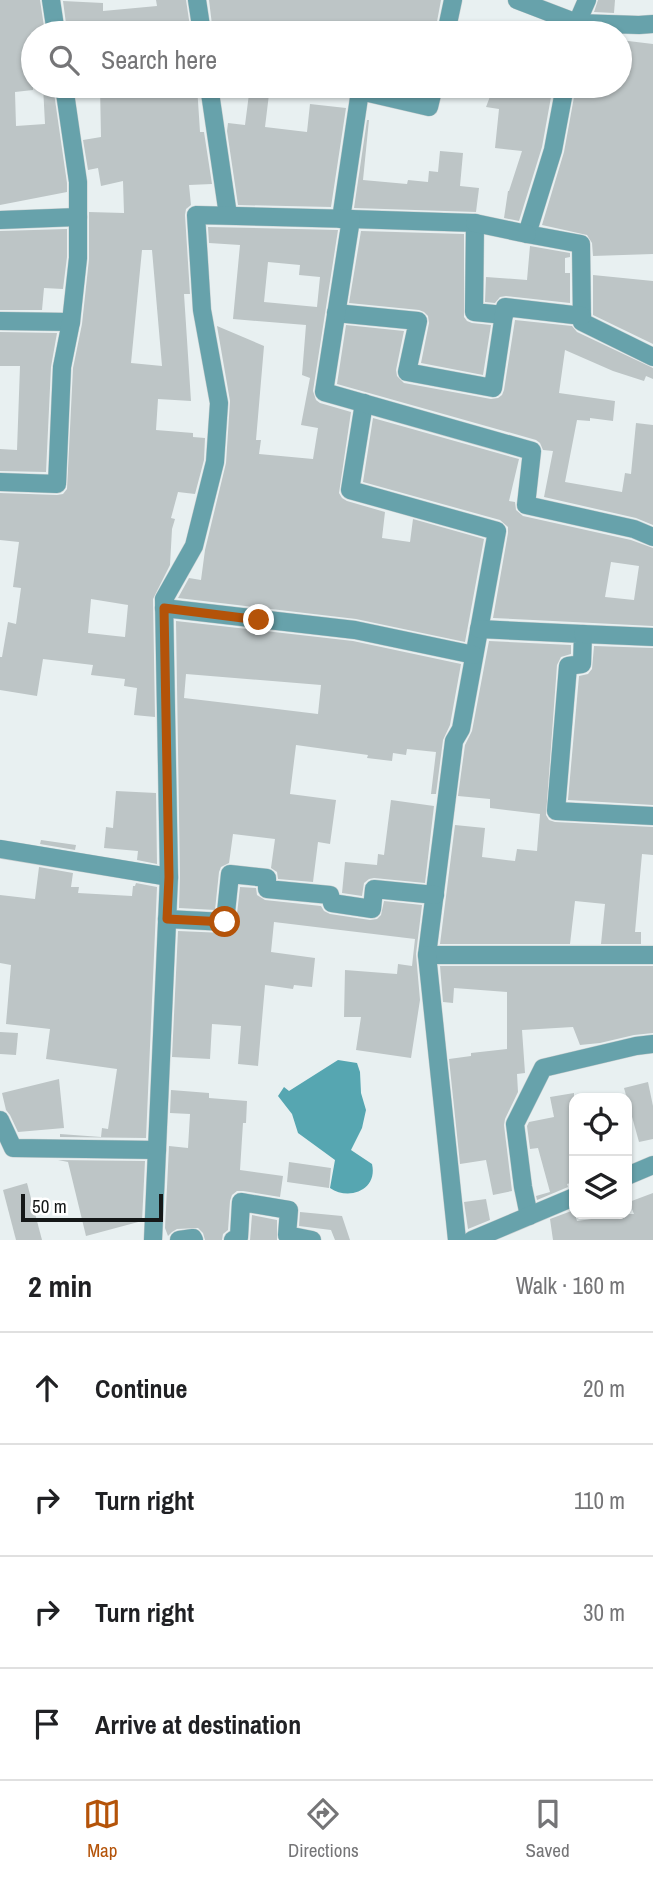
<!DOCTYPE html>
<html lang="en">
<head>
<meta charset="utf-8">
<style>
  :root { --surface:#fff; --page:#f6f6f6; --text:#202124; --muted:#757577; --line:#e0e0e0; --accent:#b45309 }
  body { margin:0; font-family:"Archivo Narrow",sans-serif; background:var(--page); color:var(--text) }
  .controls { position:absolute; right:21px; bottom:21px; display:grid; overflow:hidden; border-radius:14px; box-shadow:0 2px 5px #0004 }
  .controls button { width:63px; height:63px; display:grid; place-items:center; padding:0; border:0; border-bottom:2px solid var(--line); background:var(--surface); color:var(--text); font:35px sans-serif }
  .scale { position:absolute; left:21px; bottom:18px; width:142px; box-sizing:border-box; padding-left:7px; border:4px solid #151818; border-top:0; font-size:19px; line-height:24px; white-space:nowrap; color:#151818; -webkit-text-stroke:5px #fff; paint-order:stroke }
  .stop { position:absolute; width:21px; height:21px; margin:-16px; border:5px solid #b45309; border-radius:50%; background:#fff }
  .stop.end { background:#b45309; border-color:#fff; box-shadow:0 2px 7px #0008 }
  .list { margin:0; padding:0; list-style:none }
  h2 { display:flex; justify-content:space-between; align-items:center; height:91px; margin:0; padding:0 28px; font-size:30px }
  h2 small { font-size:23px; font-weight:400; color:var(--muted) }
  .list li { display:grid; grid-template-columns:46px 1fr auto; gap:21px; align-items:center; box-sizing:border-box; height:112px; padding:0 28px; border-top:2px solid var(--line) }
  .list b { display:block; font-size:26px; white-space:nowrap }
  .list em { font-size:23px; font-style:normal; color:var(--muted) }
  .icon { flex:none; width:38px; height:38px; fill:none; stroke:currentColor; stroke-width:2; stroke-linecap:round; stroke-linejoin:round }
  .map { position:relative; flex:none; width:653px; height:1240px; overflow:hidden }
  .search { position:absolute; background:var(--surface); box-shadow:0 2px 5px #0004; left:21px; right:21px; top:21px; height:77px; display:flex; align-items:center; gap:18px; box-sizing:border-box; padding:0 24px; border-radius:38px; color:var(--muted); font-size:26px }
  .sheet { height:539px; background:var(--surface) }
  nav { display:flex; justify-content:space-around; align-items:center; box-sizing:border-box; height:98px; border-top:2px solid var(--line); background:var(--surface); font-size:19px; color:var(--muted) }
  nav a { display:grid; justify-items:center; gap:4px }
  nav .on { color:var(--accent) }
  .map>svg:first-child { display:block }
  .water { fill:#56a6b1 }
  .building { fill:#bdc5c6; fill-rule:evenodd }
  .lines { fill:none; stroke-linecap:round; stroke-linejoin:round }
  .street-casing { stroke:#c6cdce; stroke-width:19 }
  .street { stroke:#67a2ab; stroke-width:18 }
  .route { stroke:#b45309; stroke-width:9 }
</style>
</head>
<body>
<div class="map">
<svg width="653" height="1240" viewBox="0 0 653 1240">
  <rect width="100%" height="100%" fill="#e8f0f1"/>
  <path class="water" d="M338 1060 357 1063 360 1072 361 1093 366 1110 362 1128 351 1150 372 1164C378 1190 349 1201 330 1188L335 1160 298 1133 292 1114 278 1096 284 1087 289 1091Z"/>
  <g class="building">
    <path d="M0 0H40L45 33H33V90L15 92 16 126 45 124 43 86H53L67 183V192L0 205Z"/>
    <path d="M156 0H186L191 33 67 31 63 1 103 3V11L157 6Z"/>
    <path d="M209 0H441L436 27 422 24 420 33H213Z"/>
    <path d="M598 0H615L614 13 594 12Z"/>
    <path d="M620 40 653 44V254L593 256 592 243 587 235 542 225 564 152 576 86H620Z"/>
    <path d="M100 86H160L161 89 197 86 200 132H204L212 184 189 185 191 205 186 209 185 215 190 294H184L191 401 158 399 156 430 193 433V437L205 438 204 460 195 494 178 492 171 518 175 519 172 529 170 565 153 599 155 717 134 715 137 688 124 686 125 679 91 675 93 665 43 659 37 696 0 690V657H2L8 622 16 624 21 588 13 587 19 542 0 540V493L57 495 63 494 67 489 73 368 82 324 89 259V212L124 213 123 181 101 186 98 168 88 170 83 140 101 137ZM142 250H152L162 366 131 363ZM91 599 128 605 125 637 88 633Z"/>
    <path d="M250 86H270L265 127 307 132 310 104 346 108 331 207 238 205 227 131 228 123 245 125Z"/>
    <path d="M494 86H553L542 147 519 221 504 218 508 191H509L522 151 495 148 499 109 486 107Z"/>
    <path d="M367 120H369L363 180 407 184 408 180 428 182 429 171 438 172 440 151 463 153 460 186 479 188 476 212 354 208Z"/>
    <path d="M208 227 338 230 313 391 316 400 320 403 351 412 339 493 342 498 347 501 385 512 382 538 410 542 413 519 484 539 465 642 356 619 178 598 189 578 201 580 205 550 226 463 230 401 217 326 264 346 256 440H261L259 454 313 459 318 428 301 425 310 378 302 375 306 325 233 319 240 245 209 243ZM268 262 300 265 299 275 320 277 317 307 264 302Z"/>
    <path d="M67 229V257L63 289 44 288 42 310H0V231Z"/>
    <path d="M361 231 464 234V317L467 321 472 323 491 325 483 375 421 363 429 323 428 316 424 312 419 310 349 303Z"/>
    <path d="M530 246 570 253V257L565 258V273H570V303L506 296 500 297 495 303 485 302 486 277 527 280Z"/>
    <path d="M593 275 653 281V344L593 315Z"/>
    <path d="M515 320 572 326 577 332 653 368V379L646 376 644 381 613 371 565 350 559 393 615 401 613 421 590 418V421L577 420 565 482 622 492 625 473 631 474 636 423 653 425V525L636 518 544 497 553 451 543 450 540 443 536 440 337 384 346 325 404 331 396 370 397 376 404 383 491 399 498 398 502 395 504 390Z"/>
    <path d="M0 332 57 333 51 367 46 472 0 471V449L17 450 20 366H0Z"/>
    <path d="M373 418 519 459 509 501 515 502 516 510 523 516 631 540 653 548V626L493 618 508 533V527L500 520 363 482ZM611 562 639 566 634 600 605 597Z"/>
    <path d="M176 621 353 641 461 664 450 725 443 740 436 794H431L436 752 407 749 406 755 393 753 392 761 367 758 368 755 296 745 290 794 336 800 330 844 318 842 313 882 278 879 277 872 271 868 275 839 233 834 229 863 221 867 219 872 215 910 179 908 180 877ZM186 674 321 685 318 714 184 698Z"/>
    <path d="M489 641 571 645V654L561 657 557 665 546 815 549 820 555 822 653 827V855L642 854 635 932H641V944H601L605 904 575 901 570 944H440L455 825 485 828 482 857 515 861 517 849 537 851 540 814 490 808V799L458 796 465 745 472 731Z"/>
    <path d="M594 646 653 648V805L568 800 579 676 588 674 592 669Z"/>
    <path d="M116 791 156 793 157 864 137 860 138 851 104 848 106 827 113 828Z"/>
    <path d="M391 800 434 806 425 883 374 878 369 879 364 883 362 896 342 893 345 862 377 865 378 854 384 855Z"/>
    <path d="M41 840 76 845 75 850 40 844Z"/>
    <path d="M39 867 73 873 71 887H79L78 893 132 896 133 886H135L136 883 157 887 146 1138 60 1137V1134L101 1137 102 1128 108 1129 117 1069 46 1059 50 1029 6 1024 11 965 0 963V895L35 899Z"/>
    <path d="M240 887 256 888 257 895 265 900 321 906 324 911 330 914 370 920 377 919 381 915 384 901 422 905 416 954 420 1000 411 1058 356 1050 361 1017H344L345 970 397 974 398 964 412 966 415 939 274 922 271 952 315 958 312 987 294 985 293 989 265 985 258 1066 238 1064 241 1026 212 1024 210 1059 172 1057 178 931 224 933 231 932 236 923Z"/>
    <path d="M440 966H653V1033L634 1035 600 1043 580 1045 573 1027 522 1030 525 1073 517 1074 518 1092 505 1119 504 1125 512 1191 493 1195 486 1160 460 1164 449 1059 471 1056V1053L507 1049V992L454 988 453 1003 443 1002Z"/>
    <path d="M0 1032 18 1033 16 1055 0 1054Z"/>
    <path d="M59 1079 64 1128 18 1132 10 1115 6 1110 2 1093Z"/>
    <path d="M648 1082 653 1106V1139L639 1142 624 1088Z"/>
    <path d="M171 1090 209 1093V1098L247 1101 246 1123H243L240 1170 283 1176 280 1197 243 1191H237L232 1195 230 1201 228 1230 223 1234 222 1240H205L203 1233 198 1228 177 1229 172 1232 168 1236 165 1228 169 1146 188 1148 190 1114 170 1113Z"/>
    <path d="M574 1093V1182L567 1184 568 1187 537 1200 536 1196 550 1192 538 1148 530 1149 527 1126 529 1122 554 1117 550 1097Z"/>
    <path d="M58 1160 145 1161 142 1221 86 1236 68 1162Z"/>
    <path d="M289 1162 331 1168 329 1188 287 1182Z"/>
    <path d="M27 1183 42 1240H16L3 1190Z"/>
    <path d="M653 1193V1240H553L550 1219 574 1210 577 1221 606 1217 605 1214H634L629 1202Z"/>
    <path d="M486 1199 490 1220 468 1229 464 1202Z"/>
    <path d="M300 1212 342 1216 350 1240H335L331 1230 299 1226Z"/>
    <path d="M252 1215 277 1220V1240H250Z"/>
  </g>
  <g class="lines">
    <defs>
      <g id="street">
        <path d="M51 0 56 33"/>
        <path d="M197 0 202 33"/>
        <path d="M517 0 577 23 639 25 653 24"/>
        <path d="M446 33 453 0"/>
        <path d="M575 33 577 23 587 0"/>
        <path d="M209 86 228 215"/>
        <path d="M565 86 553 150 527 234 581 244 582 322 653 357"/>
        <path d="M341 219 360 91 429 107 434 86"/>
        <path d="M351 219 475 223 474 312 504 315"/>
        <path d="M0 220 78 217"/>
        <path d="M475 223 527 234"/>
        <path d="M336 313 418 321 407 372 493 388 505 307 582 316"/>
        <path d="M0 321 71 322"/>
        <path d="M364 403 350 490 497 531 461 729 454 741 427 955H653"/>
        <path d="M0 482 57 484 62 367 71 322 78 258V182L64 86"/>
        <path d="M164 608 355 630 474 655"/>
        <path d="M479 629 583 634 582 664 568 666 556 811 653 816"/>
        <path d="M583 634 653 637"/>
        <path d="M0 849 169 877"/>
        <path d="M167 919 225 922 230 874 267 878V889L330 895 332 903 372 909 374 889 435 895"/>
        <path d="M427 955 457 1240"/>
        <path d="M0 1120 13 1148 157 1150"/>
        <path d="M627 1176 653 1165"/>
        <path d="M529 1216 523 1187 515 1124 543 1068 636 1046 653 1044"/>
        <path d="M153 1240 169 877 164 599 194 546 215 462 219 403 202 310 196 215 351 219 324 392 532 451 526 505 634 529 653 537"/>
        <path d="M179 1240 193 1238 194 1240"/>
        <path d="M233 1240 239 1237 241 1202 289 1210 287 1235 312 1240"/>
        <path d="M472 1240 574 1197"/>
      </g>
    </defs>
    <use href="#street" class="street-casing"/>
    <use href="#street" class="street"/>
  </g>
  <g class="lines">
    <path class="route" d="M225 922 167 919 169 877 164 608 259 620"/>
  </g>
</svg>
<div class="controls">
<button><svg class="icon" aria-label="locate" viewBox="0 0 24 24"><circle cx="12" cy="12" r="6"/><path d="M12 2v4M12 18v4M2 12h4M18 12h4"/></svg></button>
<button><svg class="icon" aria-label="layers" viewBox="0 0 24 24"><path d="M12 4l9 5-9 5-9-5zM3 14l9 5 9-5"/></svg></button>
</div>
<div class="scale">50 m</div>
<div class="stop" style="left:225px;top:922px"></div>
<div class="stop end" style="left:259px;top:620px"></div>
<div class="search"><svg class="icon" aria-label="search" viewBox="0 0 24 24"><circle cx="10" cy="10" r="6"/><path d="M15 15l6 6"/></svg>Search here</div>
</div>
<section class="sheet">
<h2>2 min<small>Walk · 160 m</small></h2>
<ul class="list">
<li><svg class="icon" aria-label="ahead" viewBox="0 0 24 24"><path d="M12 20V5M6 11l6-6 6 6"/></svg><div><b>Continue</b></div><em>20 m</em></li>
<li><svg class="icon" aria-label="right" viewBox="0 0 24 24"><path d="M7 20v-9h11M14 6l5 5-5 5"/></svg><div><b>Turn right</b></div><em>110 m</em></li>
<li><svg class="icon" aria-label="right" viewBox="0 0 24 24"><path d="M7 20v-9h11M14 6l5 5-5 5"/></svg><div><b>Turn right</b></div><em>30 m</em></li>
<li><svg class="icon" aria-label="arrive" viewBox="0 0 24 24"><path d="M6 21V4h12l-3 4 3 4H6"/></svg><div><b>Arrive at destination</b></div></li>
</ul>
</section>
<nav>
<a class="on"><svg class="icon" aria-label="map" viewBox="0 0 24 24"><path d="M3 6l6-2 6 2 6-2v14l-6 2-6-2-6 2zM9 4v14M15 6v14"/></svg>Map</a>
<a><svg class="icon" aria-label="directions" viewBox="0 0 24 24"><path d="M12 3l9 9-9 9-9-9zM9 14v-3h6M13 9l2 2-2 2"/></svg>Directions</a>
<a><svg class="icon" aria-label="saved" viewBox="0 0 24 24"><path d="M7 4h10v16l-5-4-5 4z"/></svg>Saved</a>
</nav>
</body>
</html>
